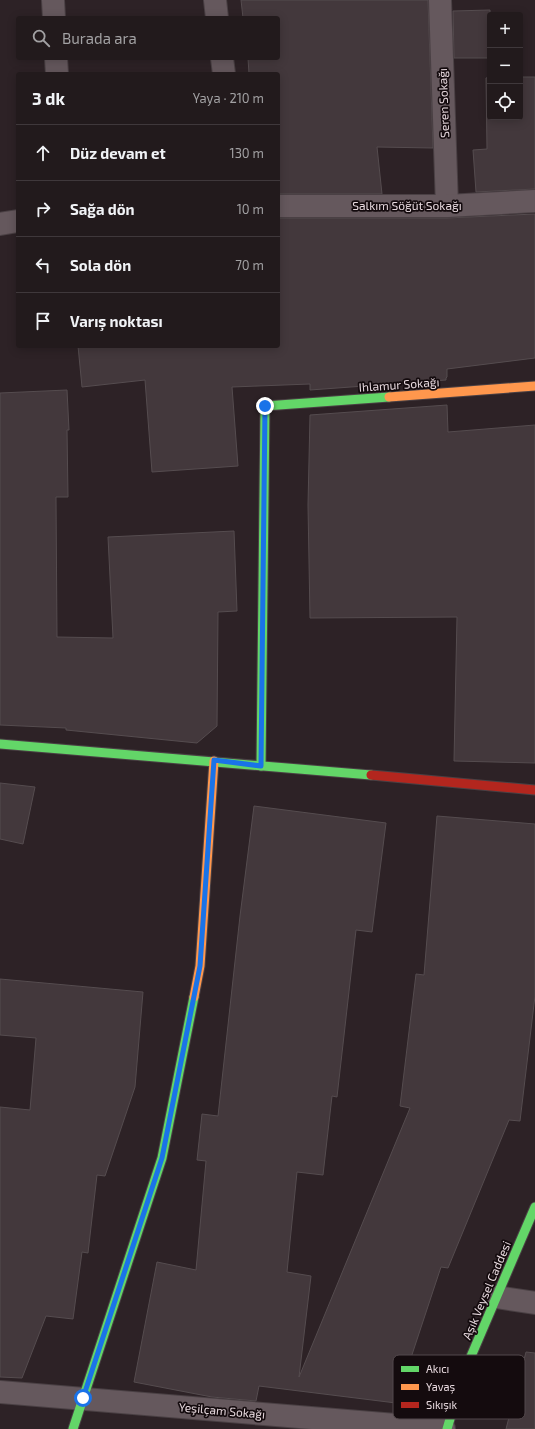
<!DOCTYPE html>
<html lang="tr">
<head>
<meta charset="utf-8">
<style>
  :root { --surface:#221a1c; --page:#2a2325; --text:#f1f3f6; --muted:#a2a1a3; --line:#3f383b }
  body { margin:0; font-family:"Exo 2",sans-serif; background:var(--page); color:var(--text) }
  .controls { position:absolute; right:12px; top:12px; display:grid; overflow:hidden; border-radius:4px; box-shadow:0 2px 10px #0003 }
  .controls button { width:36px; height:36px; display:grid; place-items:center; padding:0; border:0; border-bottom:1px solid var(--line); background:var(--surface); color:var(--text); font:20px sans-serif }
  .stop { position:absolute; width:12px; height:12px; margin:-9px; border:3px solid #1a73e8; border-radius:50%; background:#fff }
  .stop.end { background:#1a73e8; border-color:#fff; box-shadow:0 1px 4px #0008 }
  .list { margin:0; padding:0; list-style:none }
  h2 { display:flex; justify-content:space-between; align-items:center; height:52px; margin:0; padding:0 16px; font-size:17px }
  h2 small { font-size:13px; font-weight:400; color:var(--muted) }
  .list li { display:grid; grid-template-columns:26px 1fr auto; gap:12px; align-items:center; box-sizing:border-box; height:56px; padding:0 16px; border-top:1px solid var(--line) }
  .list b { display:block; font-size:15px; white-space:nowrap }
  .list em { font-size:13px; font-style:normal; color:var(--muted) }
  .icon { flex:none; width:22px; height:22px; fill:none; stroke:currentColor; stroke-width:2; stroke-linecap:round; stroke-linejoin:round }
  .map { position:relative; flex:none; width:535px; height:1429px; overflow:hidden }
  .search { position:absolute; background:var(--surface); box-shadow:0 2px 10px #0003; left:16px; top:16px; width:264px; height:44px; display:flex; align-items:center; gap:10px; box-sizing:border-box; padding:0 14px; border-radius:4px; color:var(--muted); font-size:15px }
  .panel { position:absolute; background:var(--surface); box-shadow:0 2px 10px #0003; left:16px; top:72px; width:264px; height:276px; border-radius:4px }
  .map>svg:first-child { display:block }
  .building { fill:#43383c; stroke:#554c4f }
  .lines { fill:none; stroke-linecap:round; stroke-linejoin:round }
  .street-casing { stroke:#4a4044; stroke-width:24 }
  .fast-casing { stroke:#4a4044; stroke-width:11 }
  .slow-casing { stroke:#4a4044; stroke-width:11 }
  .jam-casing { stroke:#4a4044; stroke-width:11 }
  .street { stroke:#65585d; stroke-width:22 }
  .fast { stroke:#63d668; stroke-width:9 }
  .slow { stroke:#ff974d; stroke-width:9 }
  .jam { stroke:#b3261e; stroke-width:9 }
  .route { stroke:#1a73e8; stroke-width:5 }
  .labels { text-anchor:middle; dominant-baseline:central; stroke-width:3.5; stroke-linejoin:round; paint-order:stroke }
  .street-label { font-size:12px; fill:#e7d9de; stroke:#140b0e }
  .key { fill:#140b0e; stroke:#53494c; stroke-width:1 }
  .key-label { font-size:11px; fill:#e7d9de }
</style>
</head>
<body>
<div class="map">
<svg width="535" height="1429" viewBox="0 0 535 1429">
  <rect width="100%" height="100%" fill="#2d2226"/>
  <g class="building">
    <path d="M241 0H428L433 148 377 147 382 194H278V74H249L248 58H278V18H243Z"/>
    <path d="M490 10V58H454L453 11Z"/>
    <path d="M490 77V117H520V77H535V189L476 192 473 150 487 149 486 78Z"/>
    <path d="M535 214V358L447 369V377L446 378V380L310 390V384L232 387 238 466 152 472 145 380 82 387 78 346H278V218H447Z"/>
    <path d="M67 390 69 430H67L68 497H56L57 637 113 638 108 537 234 531 237 611 218 612 217 726 197 743 66 730V728L0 725V393Z"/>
    <path d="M447 405 448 432 535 425V763L454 761 457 617 310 618 308 505 310 415Z"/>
    <path d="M0 783 35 787 23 844 0 839Z"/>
    <path d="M254 806 386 823 372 932 356 930 337 1097 332 1096 323 1175 297 1172 287 1272 311 1276 299 1377 410 1108 400 1106 416 974 424 975 437 816 535 824V996L520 1121 509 1120 448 1268 441 1267 396 1403 259 1386 256 1401 212 1397 134 1382 157 1262 196 1270 206 1161 197 1160 202 1114 218 1116 240 916Z"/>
    <path d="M0 979 143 992 135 1087 105 1176 97 1175 88 1253 82 1252 73 1319 46 1316 22 1378 0 1377V1107L30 1110 36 1038 0 1035Z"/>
    <path d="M526 1352 535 1353V1429H506Z"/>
  </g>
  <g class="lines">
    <defs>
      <g id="street">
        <path d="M53 0 54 18"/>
        <path d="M215 0 217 18"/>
        <path d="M440 0 447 206"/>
        <path d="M56 58 57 74"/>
        <path d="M222 58 224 74"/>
        <path d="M278 206H447L535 201"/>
        <path d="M0 224 18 221"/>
        <path d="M496 1297 535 1303"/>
        <path d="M0 1392 444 1429"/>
      </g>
      <g id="fast">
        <path d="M0 744 371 775"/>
        <path d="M261 766 265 406 389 397"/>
        <path d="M73 1429 162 1158 194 997"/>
        <path d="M447 1429 463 1375 535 1207"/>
      </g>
      <g id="slow">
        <path d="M389 397 535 386"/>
        <path d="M194 997 200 966 214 761"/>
      </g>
      <path id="jam" d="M371 775 535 790"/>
    </defs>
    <use href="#street" class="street-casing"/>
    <use href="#fast" class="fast-casing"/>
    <use href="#slow" class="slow-casing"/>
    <use href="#jam" class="jam-casing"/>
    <use href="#street" class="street"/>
    <use href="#fast" class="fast"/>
    <use href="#slow" class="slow"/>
    <use href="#jam" class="jam"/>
  </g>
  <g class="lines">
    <path class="route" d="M83 1398 162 1158 200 966 214 760 261 766 265 406"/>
  </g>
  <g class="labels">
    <g class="street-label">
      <text transform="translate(443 103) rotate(-92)">Seren Sokağı</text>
      <text x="407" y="205">Salkım Söğüt Sokağı</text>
      <text transform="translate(399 384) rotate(-4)">Ihlamur Sokağı</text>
      <text transform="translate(486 1290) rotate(-67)">Aşık Veysel Caddesi</text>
      <text transform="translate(222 1410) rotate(5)">Yeşilçam Sokağı</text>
    </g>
  </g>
  <rect x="393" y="1355" width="132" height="64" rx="6" class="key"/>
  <rect x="401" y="1366" width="18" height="6" fill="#63d668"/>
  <rect x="401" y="1384" width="18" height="6" fill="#ff974d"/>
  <rect x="401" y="1402" width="18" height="6" fill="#b3261e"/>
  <g class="key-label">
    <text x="426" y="1373">Akıcı</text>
    <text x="426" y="1391">Yavaş</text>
    <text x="426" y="1409">Sıkışık</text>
  </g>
</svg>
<div class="controls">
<button>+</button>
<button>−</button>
<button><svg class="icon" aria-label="locate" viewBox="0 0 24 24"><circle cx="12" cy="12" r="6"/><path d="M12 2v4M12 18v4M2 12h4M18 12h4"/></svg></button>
</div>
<div class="stop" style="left:83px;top:1398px"></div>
<div class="stop end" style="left:265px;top:406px"></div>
<div class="search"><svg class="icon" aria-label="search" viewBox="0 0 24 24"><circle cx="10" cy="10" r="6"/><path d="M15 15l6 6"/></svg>Burada ara</div>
<section class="panel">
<h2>3 dk<small>Yaya · 210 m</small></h2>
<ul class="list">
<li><svg class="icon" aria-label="ahead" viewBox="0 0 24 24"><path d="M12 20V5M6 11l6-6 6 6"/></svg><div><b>Düz devam et</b></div><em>130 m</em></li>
<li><svg class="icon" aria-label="right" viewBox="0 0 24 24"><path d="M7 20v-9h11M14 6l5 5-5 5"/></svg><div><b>Sağa dön</b></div><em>10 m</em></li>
<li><svg class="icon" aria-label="left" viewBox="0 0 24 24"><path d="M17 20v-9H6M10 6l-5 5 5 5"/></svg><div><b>Sola dön</b></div><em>70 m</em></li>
<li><svg class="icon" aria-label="arrive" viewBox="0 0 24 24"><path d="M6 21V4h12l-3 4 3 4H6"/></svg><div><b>Varış noktası</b></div></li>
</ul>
</section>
</div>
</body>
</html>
